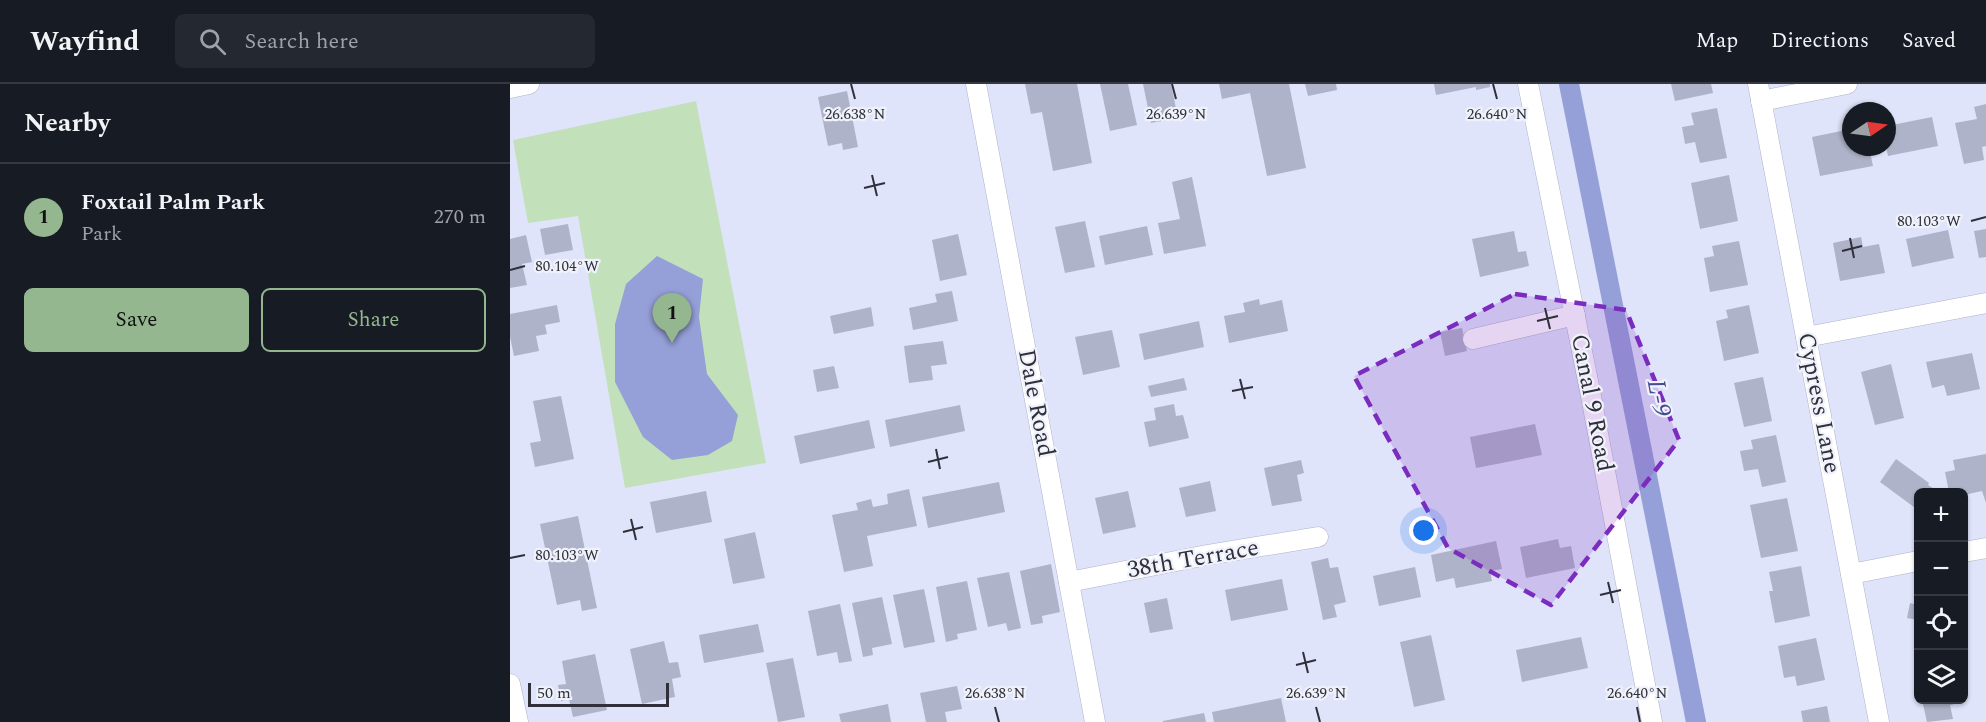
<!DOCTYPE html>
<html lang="en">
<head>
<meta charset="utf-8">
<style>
  :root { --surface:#171b24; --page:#242831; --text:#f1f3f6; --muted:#9ea1a6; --line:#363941; --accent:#94b78f }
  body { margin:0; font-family:Spectral,serif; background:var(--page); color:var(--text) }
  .controls { position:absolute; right:18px; bottom:18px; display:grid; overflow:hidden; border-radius:9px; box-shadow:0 2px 4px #0004 }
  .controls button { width:54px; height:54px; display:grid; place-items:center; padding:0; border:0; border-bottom:2px solid var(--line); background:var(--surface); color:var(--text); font:30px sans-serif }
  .compass { position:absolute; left:1332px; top:18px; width:54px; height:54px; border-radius:50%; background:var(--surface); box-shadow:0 2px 4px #0004; rotate:77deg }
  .scale { position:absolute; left:18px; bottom:15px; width:141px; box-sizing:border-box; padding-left:6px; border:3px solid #2f3039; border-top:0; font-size:16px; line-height:21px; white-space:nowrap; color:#2f3039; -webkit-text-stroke:4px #f0f2fb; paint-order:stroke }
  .you { position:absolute; left:914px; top:447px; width:21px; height:21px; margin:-15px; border:4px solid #fff; border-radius:50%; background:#1a73e8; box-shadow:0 0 0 9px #1a73e833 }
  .badge { display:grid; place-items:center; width:39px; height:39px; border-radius:50%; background:var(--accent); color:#111; font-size:20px; font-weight:700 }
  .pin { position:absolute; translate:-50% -50px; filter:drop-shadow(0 2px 3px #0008) }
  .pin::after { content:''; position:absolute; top:32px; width:21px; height:18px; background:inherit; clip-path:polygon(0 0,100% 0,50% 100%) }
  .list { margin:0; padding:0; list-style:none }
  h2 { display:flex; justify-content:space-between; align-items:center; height:78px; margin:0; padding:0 24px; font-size:26px }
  h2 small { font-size:20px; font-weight:400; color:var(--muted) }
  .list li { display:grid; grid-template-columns:39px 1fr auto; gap:18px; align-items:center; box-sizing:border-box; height:108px; padding:0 24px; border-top:2px solid var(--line) }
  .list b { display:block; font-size:22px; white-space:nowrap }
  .list p { margin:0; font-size:20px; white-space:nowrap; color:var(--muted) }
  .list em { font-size:20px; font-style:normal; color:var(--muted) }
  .actions { display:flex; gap:12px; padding:18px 24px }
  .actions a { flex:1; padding:14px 0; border:2px solid var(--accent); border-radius:9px; text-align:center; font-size:21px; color:var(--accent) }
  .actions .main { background:var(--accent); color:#111 }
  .icon { flex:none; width:33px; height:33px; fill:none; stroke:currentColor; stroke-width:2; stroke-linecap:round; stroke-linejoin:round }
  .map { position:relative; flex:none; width:1476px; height:638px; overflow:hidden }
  header { display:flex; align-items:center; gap:36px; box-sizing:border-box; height:84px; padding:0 30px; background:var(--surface); border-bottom:2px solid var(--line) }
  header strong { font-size:28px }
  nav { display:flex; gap:33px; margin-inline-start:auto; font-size:21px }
  .search { width:420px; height:54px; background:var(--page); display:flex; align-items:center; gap:15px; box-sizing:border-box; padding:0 21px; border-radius:9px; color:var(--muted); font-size:22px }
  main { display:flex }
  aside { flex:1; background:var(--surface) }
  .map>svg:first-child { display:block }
  .green { fill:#c2e1bb }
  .water { fill:#96a0d8 }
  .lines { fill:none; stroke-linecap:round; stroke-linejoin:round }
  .canal { stroke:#96a0d8; stroke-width:20 }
  .building { fill:#afb3c9 }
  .minor-casing { stroke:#afb3c9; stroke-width:21 }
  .minor { stroke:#fff; stroke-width:20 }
  .marked { fill:#7b2cbf; fill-opacity:0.2; stroke:#7b2cbf; stroke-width:4.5; stroke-dasharray:12 8; stroke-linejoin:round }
  .ticks { fill:none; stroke:#2f3039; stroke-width:2 }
  .labels { text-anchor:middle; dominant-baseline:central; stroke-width:4.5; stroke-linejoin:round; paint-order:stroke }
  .street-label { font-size:24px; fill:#2f3039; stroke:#f0f2fb }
  .water-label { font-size:26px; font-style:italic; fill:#444b90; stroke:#f0f2fb }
  .ticks-label { font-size:15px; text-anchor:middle; fill:#2f3039; stroke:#f0f2fb; stroke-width:4.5; stroke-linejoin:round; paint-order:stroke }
</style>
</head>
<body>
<header>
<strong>Wayfind</strong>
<div class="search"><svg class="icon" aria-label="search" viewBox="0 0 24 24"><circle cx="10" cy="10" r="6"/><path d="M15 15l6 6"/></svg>Search here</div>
<nav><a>Map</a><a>Directions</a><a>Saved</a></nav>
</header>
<main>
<aside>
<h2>Nearby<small></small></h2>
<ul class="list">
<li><span class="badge">1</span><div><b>Foxtail Palm Park</b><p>Park</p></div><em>270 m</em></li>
</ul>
<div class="actions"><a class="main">Save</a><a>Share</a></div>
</aside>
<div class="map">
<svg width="1476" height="638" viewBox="0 0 1476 638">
  <rect width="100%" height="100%" fill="#dfe4fb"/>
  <path class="green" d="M186 17 256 379 115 404 68 132 18 139 3 56Z"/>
  <path class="water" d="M147 172 193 195 189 233 197 290 228 331 222 357 198 371 162 376 133 353 105 298V240L116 200Z"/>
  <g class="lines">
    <path class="canal" d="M1059 0 1186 638"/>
  </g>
  <g class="building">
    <path d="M515 0H567L582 79 543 87 532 28 521 30Z"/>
    <path d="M590 0H618L627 41 600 47Z"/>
    <path d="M633 0H661L668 34 641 39Z"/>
    <path d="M709 0H779L796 84 757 92 740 9 712 15Z"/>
    <path d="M795 0H826L827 6 798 12Z"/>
    <path d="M924 0H980V3L966 6V3L926 11Z"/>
    <path d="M1161 0H1201L1203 9 1165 17Z"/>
    <path d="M337 7 348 63 333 66 332 59 318 62 308 13Z"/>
    <path d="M1476 20V62L1472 63 1474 76 1454 80 1445 39 1467 35 1464 23Z"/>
    <path d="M1207 24 1217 74 1190 79 1185 58 1175 60 1172 43 1184 41 1181 29Z"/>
    <path d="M1422 33 1428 62 1378 72 1376 63 1377 42Z"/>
    <path d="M1341 45V63H1359L1363 82 1310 92 1302 53Z"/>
    <path d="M1219 91 1228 137 1190 145 1181 99Z"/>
    <path d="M682 93 696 162 654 170 648 139 670 135 662 98Z"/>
    <path d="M575 137 585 183 555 189 545 143Z"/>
    <path d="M58 140 63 166 35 171 30 145Z"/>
    <path d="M637 142 643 171 595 181 589 152Z"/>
    <path d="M1476 145V173L1469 174 1464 147Z"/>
    <path d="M1438 146 1444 174 1402 183 1396 155Z"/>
    <path d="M1004 147 1008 168 1016 167 1019 182 970 193 962 155Z"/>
    <path d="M448 150 457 191 430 197 422 156Z"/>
    <path d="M16 151 22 178 12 180 17 201 0 204V155Z"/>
    <path d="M1351 153 1353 163 1369 160 1375 189 1330 197 1323 159Z"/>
    <path d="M1229 157 1238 201 1200 208 1194 174 1204 172 1202 162Z"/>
    <path d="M442 207 448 237 403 246 399 224 427 218 425 210Z"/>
    <path d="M749 215 750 221 772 216 778 247 719 259 714 232 735 228 733 219Z"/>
    <path d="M47 221 50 238 35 241 37 250 26 252 29 267 4 272 0 253V230Z"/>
    <path d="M1239 221 1249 269 1214 277 1206 237 1218 234 1216 226Z"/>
    <path d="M361 223 364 242 324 250 320 232Z"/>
    <path d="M689 237 694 263 634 276 629 250Z"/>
    <path d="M952 244 957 267 935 272 930 248Z"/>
    <path d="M602 246 610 283 573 291 565 253Z"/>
    <path d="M433 257 437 280 421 282 423 296 399 299 394 262Z"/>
    <path d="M1462 269 1470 305 1437 312 1434 301 1422 304 1416 278Z"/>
    <path d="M1381 280 1394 334 1365 341 1351 288Z"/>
    <path d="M324 282 329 304 307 308 303 286Z"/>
    <path d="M1253 293 1262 337 1234 343 1224 299Z"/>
    <path d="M674 294 677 306 641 313 638 302Z"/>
    <path d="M51 312 64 375 25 383 20 359 31 357 23 317Z"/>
    <path d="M664 320 666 332 673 331 679 354 639 363 634 338 646 336 644 324Z"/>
    <path d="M450 321 455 347 380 363 375 336Z"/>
    <path d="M359 336 365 364 290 380 284 352Z"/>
    <path d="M1025 340 1032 371 966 384 960 353Z"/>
    <path d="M1266 351 1276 398 1252 403 1248 385 1234 387 1230 367 1243 365 1241 356Z"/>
    <path d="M1476 370V419L1472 407 1454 411V408H1439L1435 388 1445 386 1443 376Z"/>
    <path d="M1386 375 1419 399 1418 401 1429 408H1408V426L1370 398Z"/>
    <path d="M791 376 794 389 787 391 792 417 762 422 754 384Z"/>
    <path d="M700 397 706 427 676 433 669 404Z"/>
    <path d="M489 398 495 428 418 444 412 413Z"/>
    <path d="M399 405 407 442 357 452 363 482 334 488 322 431 348 426 346 419 361 415 363 423 378 420 377 410Z"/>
    <path d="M196 407 202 438 146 449 140 418Z"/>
    <path d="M618 407 626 443 593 450 585 414Z"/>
    <path d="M1277 414 1288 467 1251 474 1240 421Z"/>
    <path d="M68 432 87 524 72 527 70 516 47 521 30 440Z"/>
    <path d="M245 448 255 494 223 500 214 455Z"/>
    <path d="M1048 455 1050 464 1061 462 1065 484 1016 494 1010 463Z"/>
    <path d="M986 457 992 485 980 487 982 497 946 504 944 494 926 498 921 471Z"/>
    <path d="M818 474 820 484 828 483 836 518 824 521 827 533 813 536 801 478Z"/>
    <path d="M541 480 550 528 532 532 533 539 521 541 510 487Z"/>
    <path d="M1291 482 1300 532 1265 539 1259 507H1263L1259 488Z"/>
    <path d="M905 483 911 513 869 522 863 492Z"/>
    <path d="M499 488 511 544 498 547 496 539 478 543 467 494Z"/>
    <path d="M772 495 778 526 721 537 715 506Z"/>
    <path d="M457 497 467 546 447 550 448 555 436 558 426 503Z"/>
    <path d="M414 505 425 558 394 564 383 511Z"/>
    <path d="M372 513 382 560 362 564 363 571 353 573 342 519Z"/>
    <path d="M657 514 663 545 640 549 634 519Z"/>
    <path d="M1400 519 1408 521V536L1397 534Z"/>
    <path d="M330 520 342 577 329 579 327 568 307 572 298 527Z"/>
    <path d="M248 540 254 568 194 579 189 551Z"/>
    <path d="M1407 548 1408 549V570L1404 569Z"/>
    <path d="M921 551 935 616 904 623 890 558Z"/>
    <path d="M1071 553 1078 584 1012 598 1006 566Z"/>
    <path d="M1306 554 1315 596 1287 602 1285 592 1274 594 1268 562Z"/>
    <path d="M154 557 159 579 168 578 171 593 162 595 165 613 132 620 120 565Z"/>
    <path d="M85 570 97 626 63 633 59 615 51 617 48 601 56 600 52 577Z"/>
    <path d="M283 574 295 633 268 638 256 579Z"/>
    <path d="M447 602 452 625 435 628 437 638H416L410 609Z"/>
    <path d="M771 614 776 638H704L702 628Z"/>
    <path d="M1412 616H1453V618L1440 621 1443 635 1417 638Z"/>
    <path d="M378 620 381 638H331L329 630Z"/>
    <path d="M1317 622 1320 638H1293L1291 627Z"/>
    <path d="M694 629 696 638H653V637Z"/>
  </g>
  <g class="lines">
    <defs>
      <g id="minor">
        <path d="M466 0 585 638"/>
        <path d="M1018 0 1080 307 1142 638"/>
        <path d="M1248 0 1369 638"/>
        <path d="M0 4 19 0"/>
        <path d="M1251 17 1337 0"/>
        <path d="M1296 253 1476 219"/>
        <path d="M963 255 1065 231"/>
        <path d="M1454 468 1476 464"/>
        <path d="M1341 490 1408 477"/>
        <path d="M559 498 697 471 808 453"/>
        <path d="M0 600 8 638"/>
      </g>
    </defs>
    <use href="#minor" class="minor-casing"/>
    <use href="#minor" class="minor"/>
  </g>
  <path class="marked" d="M1005 210 1116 226 1169 356 1041 521 938 464 844 292Z"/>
  <path class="ticks" d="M341 0 345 15M662 0 666 15M983 0 987 15M362 91 367 112M354 104 375 99M1461 137 1476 133M1340 154 1344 174M1332 167 1352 162M0 186 15 182M1035 224 1040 245M1027 237 1048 232M730 295 735 315M722 307 743 303M426 365 430 385M418 378 438 373M121 435 126 456M113 448 133 443M0 474 15 471M1098 498 1103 519M1090 511 1111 506M793 568 798 589M786 581 806 576M485 623 489 638M806 623 810 638M1127 623 1130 638"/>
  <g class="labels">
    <g class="street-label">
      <text transform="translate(526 319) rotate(79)">Dale Road</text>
      <text transform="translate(1082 319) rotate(79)">Canal 9 Road</text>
      <text transform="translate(1309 319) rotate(79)">Cypress Lane</text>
      <text transform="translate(683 475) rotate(-10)">38th Terrace</text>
    </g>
    <g class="water-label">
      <text transform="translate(1149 314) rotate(79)">L-9</text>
    </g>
  </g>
  <g class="ticks-label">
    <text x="345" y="35">26.638°N</text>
    <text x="666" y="35">26.639°N</text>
    <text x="987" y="35">26.640°N</text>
    <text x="1419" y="142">80.103°W</text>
    <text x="57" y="187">80.104°W</text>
    <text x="57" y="476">80.103°W</text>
    <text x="485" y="614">26.638°N</text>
    <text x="806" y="614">26.639°N</text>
    <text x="1127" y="614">26.640°N</text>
  </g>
</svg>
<div class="controls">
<button>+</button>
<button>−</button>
<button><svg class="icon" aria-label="locate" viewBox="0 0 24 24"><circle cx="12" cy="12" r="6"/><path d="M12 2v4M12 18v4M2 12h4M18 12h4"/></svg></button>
<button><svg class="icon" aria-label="layers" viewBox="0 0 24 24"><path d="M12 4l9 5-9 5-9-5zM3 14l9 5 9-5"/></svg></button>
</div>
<svg class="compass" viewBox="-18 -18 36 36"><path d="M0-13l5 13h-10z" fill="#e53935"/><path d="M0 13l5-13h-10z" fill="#9ea1a6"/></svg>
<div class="scale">50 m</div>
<div class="you"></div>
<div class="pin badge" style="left:162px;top:259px">1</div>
</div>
</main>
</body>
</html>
